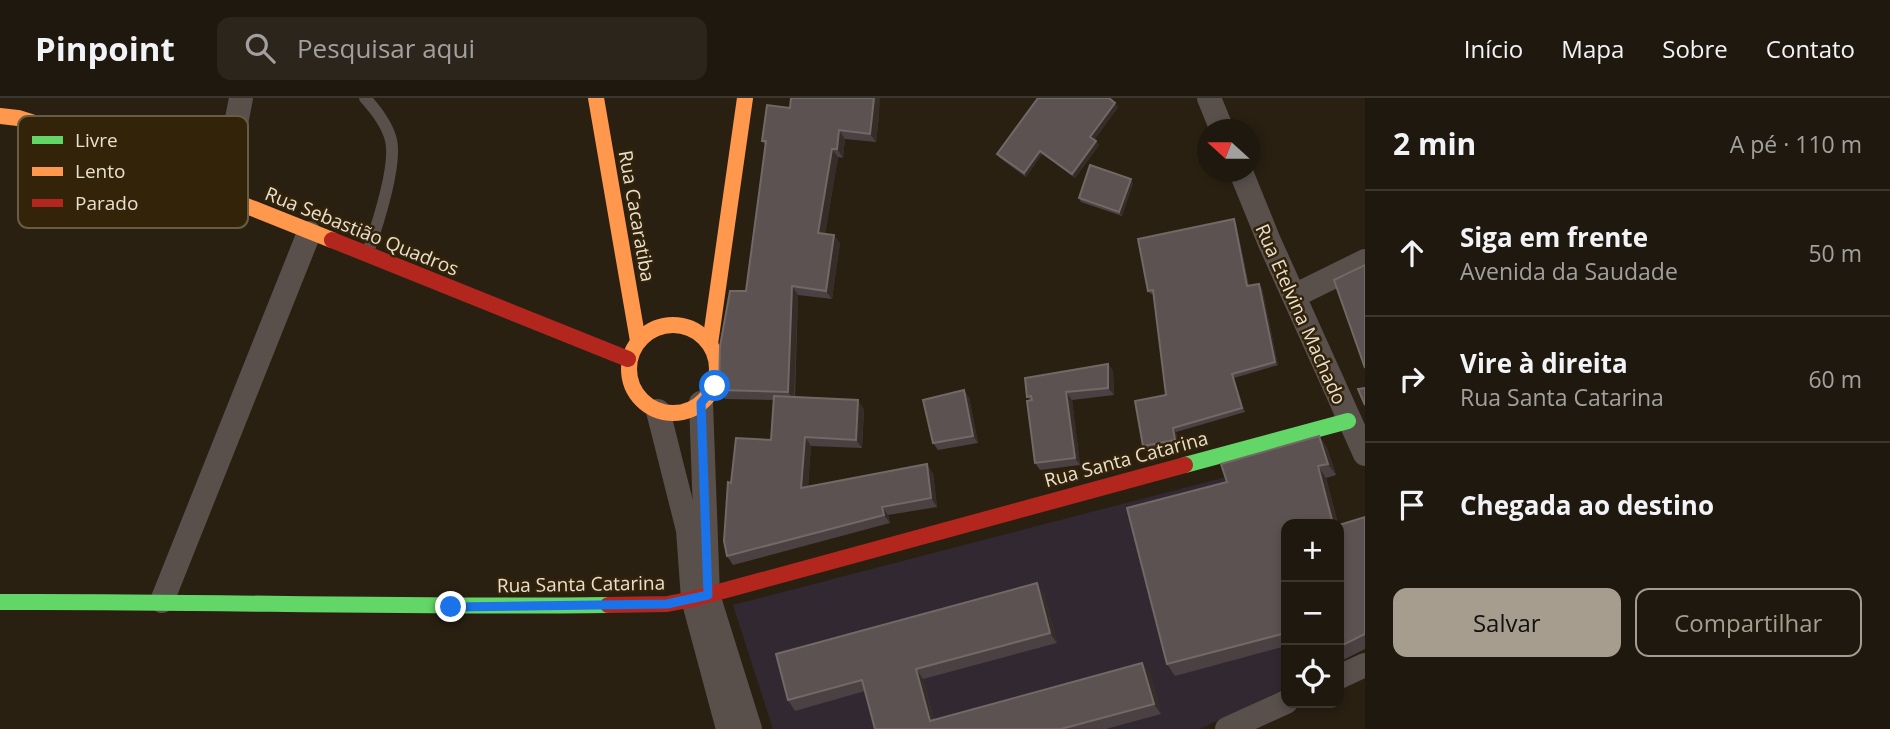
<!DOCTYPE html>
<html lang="pt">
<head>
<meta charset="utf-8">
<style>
  :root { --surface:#1f180e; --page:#2c251c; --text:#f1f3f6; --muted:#a1a09e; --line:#3c372e; --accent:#a69d8e }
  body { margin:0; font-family:"Open Sans",sans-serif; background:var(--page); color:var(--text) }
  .controls { position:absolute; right:21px; bottom:21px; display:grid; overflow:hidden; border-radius:14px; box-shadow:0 4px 10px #0003 }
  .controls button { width:63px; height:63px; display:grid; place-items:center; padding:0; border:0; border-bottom:2px solid var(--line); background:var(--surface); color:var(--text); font:35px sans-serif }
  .compass { position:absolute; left:1197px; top:21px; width:63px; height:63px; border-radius:50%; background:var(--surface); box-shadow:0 4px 10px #0003; rotate:291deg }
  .stop { position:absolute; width:21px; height:21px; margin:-16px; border:5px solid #1a73e8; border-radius:50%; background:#fff }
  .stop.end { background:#1a73e8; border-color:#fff; box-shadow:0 2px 7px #0008 }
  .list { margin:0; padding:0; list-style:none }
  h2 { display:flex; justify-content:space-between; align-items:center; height:91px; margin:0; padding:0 28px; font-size:30px }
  h2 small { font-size:23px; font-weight:400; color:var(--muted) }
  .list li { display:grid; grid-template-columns:46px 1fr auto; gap:21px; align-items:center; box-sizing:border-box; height:126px; padding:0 28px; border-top:2px solid var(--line) }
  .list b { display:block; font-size:26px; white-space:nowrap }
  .list p { margin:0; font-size:23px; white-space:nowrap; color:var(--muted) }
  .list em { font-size:23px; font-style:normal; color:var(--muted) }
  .actions { display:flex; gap:14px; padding:21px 28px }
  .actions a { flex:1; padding:16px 0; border:2px solid var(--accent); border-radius:14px; text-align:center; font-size:24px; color:var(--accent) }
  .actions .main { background:var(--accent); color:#111 }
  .icon { flex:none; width:38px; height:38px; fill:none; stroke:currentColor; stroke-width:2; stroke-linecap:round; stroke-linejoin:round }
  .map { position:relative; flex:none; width:1365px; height:631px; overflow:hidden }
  header { display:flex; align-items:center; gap:42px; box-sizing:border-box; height:98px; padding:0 35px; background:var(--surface); border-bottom:2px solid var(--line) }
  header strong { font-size:33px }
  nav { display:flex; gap:38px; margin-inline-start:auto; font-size:24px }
  .search { width:490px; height:63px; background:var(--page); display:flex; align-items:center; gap:18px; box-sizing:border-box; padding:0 24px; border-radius:14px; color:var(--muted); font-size:26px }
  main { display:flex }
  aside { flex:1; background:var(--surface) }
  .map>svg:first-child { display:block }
  .education { fill:#322832 }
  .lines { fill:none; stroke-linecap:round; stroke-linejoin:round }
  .lane { stroke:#59504c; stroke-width:12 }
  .street { stroke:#59504c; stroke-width:24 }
  .fast { stroke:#63d668; stroke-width:16 }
  .slow { stroke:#ff974d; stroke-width:16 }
  .jam { stroke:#b3261e; stroke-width:16 }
  .wall { fill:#4b4142 }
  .shaded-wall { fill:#362d28 }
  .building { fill:#5c5251; stroke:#726865; stroke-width:2 }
  .route { stroke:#1a73e8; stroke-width:9 }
  .labels { text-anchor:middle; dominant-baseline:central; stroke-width:5; stroke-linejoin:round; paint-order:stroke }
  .street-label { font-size:19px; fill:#eae0d1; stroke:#322309 }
  .key { fill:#322309; stroke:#695c45; stroke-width:2 }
  .key-label { font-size:19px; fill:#eae0d1 }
</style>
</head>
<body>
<header>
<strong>Pinpoint</strong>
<div class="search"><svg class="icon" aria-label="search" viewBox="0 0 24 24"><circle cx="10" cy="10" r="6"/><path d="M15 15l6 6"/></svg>Pesquisar aqui</div>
<nav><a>Início</a><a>Mapa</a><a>Sobre</a><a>Contato</a></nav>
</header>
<main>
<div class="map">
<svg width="1365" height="631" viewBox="0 0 1365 631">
  <rect width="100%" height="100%" fill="#292012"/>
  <path class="education" d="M1226 379 1286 545V590L1200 631H773L733 507Z"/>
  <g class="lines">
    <path class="lane" d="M365 0C376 12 387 26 391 42 397 67 376 131 367 157"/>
    <g class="street">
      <path d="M1209 0 1222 32"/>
      <path d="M1241 74 1269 143 1365 356"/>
      <path d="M222 99 241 0"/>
      <path d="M1294 198 1365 163"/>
      <path d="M701 305 708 497 750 631"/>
      <path d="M658 313 688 432 693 501 728 631"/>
      <path d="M162 503 309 135"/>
      <path d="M1339 579 1365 567"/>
      <path d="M1227 631 1286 604"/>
    </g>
    <g class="fast">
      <path d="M1185 367 1348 323"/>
      <path d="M0 504C203 503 405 510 608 507"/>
    </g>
    <g class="slow">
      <path d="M596 0 638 243"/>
      <path d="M0 18 18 20 53 31 332 142"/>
      <circle cx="673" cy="271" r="44"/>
      <path d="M710 246 745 0"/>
    </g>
    <g class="jam">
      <path d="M332 142 628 261"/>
      <path d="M608 507 667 506 693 501 1185 367"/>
    </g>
  </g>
  <g class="wall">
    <path d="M1118 9 1094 42 1099 47 1075 80 1042 56 1026 79 1000 60 997 56Z"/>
    <path d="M790 10 879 18 876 44 845 41 843 60 838 59 825 136 840 145 832 201 798 197 795 299 864 311 862 350 811 348 808 388 933 375 937 409 888 417 890 425 733 467 727 458 731 385 771 342 774 302 725 301 719 292 746 193 766 48 762 43Z"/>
    <path d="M1133 85 1122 118 1081 104 1079 100Z"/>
    <path d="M1236 125 1249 188 1262 190 1278 267 1234 280 1245 314 1176 334 1178 345 1146 351 1143 348 1166 297 1153 196H1151L1148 193Z"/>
    <path d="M1108 266 1113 273 1114 297 1072 302 1080 367 1040 372 1035 365 1030 302 1027 299Z"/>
    <path d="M969 299 978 345 938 352 933 345Z"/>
    <path d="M1319 338 1327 350 1336 377 1326 380 1338 426H1286V548L1175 578 1167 566Z"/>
    <path d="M1365 419V551L1339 564V427Z"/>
    <path d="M1044 495 1057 545 923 581 934 622 1150 575 1161 616 1106 631H875L865 593 795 613 788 602Z"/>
  </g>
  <g class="shaded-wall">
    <path d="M874 0H880L879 18 876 44 870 36Z"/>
    <path d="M1115 5 1118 9 1093 43 1090 39Z"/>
    <path d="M839 32 845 41 843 60 837 51Z"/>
    <path d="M1096 43 1099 47 1075 80 1072 76Z"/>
    <path d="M832 51 838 59 824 143 818 135Z"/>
    <path d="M1040 53 1042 56 1026 79 1024 75Z"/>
    <path d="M1131 81 1133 85 1122 118 1119 114Z"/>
    <path d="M1234 121 1236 125 1249 192 1247 188Z"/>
    <path d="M834 137 840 145 832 201 826 193Z"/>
    <path d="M1259 186 1262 190 1278 267 1275 264Z"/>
    <path d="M792 188 798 197 794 303 788 294Z"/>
    <path d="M1108 266 1113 273 1114 297 1108 290Z"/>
    <path d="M1232 276 1234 280 1245 314 1242 310Z"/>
    <path d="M964 292 969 299 978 345 973 338Z"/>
    <path d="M1066 294 1072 302 1080 367 1075 360Z"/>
    <path d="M858 302 864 311 862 350 856 342Z"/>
    <path d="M1173 330 1176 334 1178 345 1175 342Z"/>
    <path d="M1319 338 1327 350 1336 377 1328 366Z"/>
    <path d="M805 339 811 348 807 398 801 390Z"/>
    <path d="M927 366 933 375 937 409 931 400Z"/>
    <path d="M1318 368 1326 380 1338 426H1333Z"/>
    <path d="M882 409 888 417 890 425 884 417Z"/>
    <path d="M1037 485 1044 495 1057 545 1050 535Z"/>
    <path d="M1142 565 1150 575 1161 616 1154 606Z"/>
    <path d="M916 571 923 581 936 631 930 623Z"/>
  </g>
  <g class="building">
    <path d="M791 0H874L870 36 839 32 837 51H832L818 135 834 137 826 193 792 188 788 294 719 292 720 248 730 193H746L766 43H762L767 7 790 10Z"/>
    <path d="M1038 0H1109L1115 5 1090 39 1096 43 1072 76 1040 53 1024 75 997 56Z"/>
    <path d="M1090 67 1131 81 1119 114 1079 100Z"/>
    <path d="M1234 121 1247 188 1259 186 1275 264 1232 276 1242 310 1173 330 1175 342 1143 348 1135 303 1166 297 1153 192 1148 193 1138 141Z"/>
    <path d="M1365 167V270L1334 182Z"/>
    <path d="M1108 266V290L1066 294 1075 360 1035 365 1027 303 1032 302 1031 298 1027 299 1025 280Z"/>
    <path d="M1365 290V307L1358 291Z"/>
    <path d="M964 292 973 338 933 345 923 302Z"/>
    <path d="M774 298 858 302 856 342 805 339 801 390 927 366 931 400 882 409 884 417 727 458 724 443 728 384 731 385 736 340 771 342Z"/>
    <path d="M1319 338 1328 366 1318 368 1333 426H1286V547L1282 536 1167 566 1127 410 1227 384 1221 366Z"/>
    <path d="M1365 419V536L1339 549V427Z"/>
    <path d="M1037 485 1050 535 916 571 930 623 1142 565 1154 606 1061 631H875L862 582 788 602 776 556Z"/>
  </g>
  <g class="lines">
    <path class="route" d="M451 509 667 506 708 497 701 305 715 288"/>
  </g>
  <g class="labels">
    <g class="street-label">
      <text transform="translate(637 118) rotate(80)">Rua Cacaratiba</text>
      <text transform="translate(362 133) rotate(22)">Rua Sebastião Quadros</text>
      <text transform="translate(1301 216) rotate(66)">Rua Etelvina Machado</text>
      <text transform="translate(1126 361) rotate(-15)">Rua Santa Catarina</text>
      <text transform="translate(581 486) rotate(-1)">Rua Santa Catarina</text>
    </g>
  </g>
  <rect x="18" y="18" width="230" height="112" rx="10" class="key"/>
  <rect x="32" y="38" width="31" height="8" fill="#63d668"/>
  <rect x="32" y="69" width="31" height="9" fill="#ff974d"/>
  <rect x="32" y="101" width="31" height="8" fill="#b3261e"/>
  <g class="key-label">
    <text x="75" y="49">Livre</text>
    <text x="75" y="80">Lento</text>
    <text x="75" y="112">Parado</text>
  </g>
</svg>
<div class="controls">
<button>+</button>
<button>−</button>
<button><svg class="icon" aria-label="locate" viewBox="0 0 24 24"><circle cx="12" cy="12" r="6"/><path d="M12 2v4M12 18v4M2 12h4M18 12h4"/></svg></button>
</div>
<svg class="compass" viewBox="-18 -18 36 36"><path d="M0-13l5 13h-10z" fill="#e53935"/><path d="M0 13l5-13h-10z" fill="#a1a09e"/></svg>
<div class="stop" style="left:715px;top:288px"></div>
<div class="stop end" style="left:451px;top:509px"></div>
</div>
<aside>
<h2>2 min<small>A pé · 110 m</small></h2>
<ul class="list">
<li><svg class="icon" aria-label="ahead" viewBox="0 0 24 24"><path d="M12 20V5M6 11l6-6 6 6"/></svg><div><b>Siga em frente</b><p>Avenida da Saudade</p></div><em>50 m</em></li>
<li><svg class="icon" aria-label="right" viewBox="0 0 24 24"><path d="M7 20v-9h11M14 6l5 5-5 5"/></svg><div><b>Vire à direita</b><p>Rua Santa Catarina</p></div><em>60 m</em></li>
<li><svg class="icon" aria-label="arrive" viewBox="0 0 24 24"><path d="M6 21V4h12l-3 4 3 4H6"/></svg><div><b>Chegada ao destino</b></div></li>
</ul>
<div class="actions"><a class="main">Salvar</a><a>Compartilhar</a></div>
</aside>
</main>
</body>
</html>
